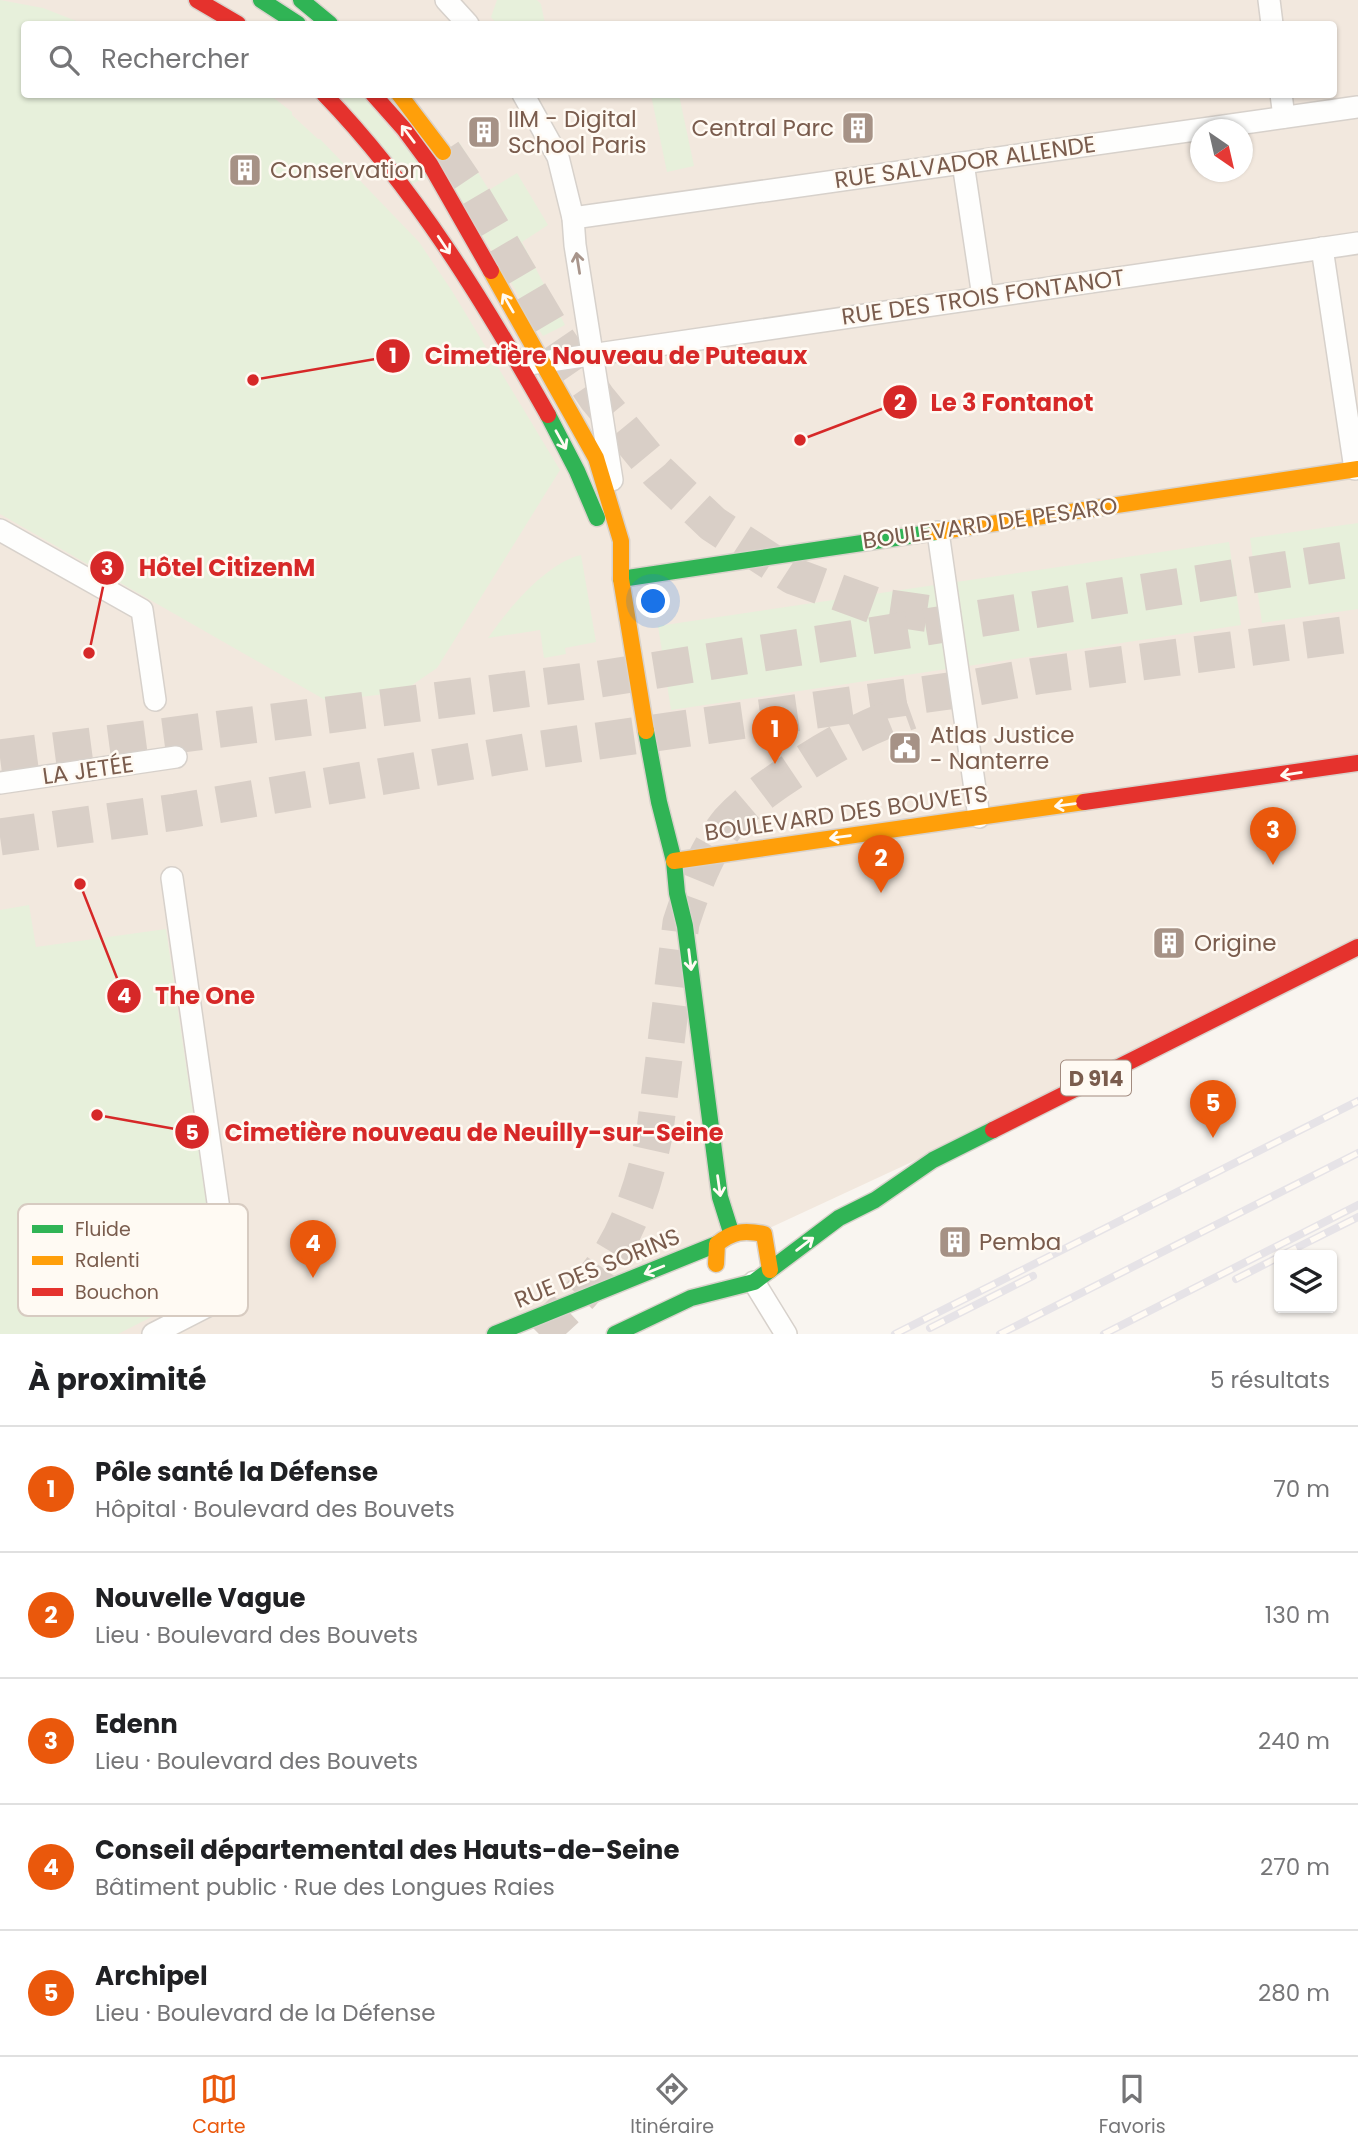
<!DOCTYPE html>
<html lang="fr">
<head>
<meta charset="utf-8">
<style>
  :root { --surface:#fff; --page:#f2f2f2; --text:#202124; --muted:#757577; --line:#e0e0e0; --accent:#ea580c }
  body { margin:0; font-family:Poppins,sans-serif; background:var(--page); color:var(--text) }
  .controls { position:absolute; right:21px; bottom:21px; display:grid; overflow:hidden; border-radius:7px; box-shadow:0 2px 5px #0004 }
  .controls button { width:63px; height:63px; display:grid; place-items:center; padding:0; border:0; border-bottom:2px solid var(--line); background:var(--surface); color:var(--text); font:35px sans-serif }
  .compass { position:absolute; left:1190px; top:119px; width:63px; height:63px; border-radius:50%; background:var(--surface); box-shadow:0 2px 5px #0004; rotate:146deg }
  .you { position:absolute; left:654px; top:602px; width:24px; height:24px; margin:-18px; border:5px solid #fff; border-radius:50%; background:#1a73e8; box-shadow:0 0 0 10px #1a73e833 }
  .badge { display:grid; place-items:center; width:46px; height:46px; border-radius:50%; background:var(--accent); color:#fff; font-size:23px; font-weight:700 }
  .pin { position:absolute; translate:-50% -58px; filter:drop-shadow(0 2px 4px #0008) }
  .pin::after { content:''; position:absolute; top:37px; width:24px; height:21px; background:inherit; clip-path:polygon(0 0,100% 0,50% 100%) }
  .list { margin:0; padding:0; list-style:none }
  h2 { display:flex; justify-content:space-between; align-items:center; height:91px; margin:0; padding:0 28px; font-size:30px }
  h2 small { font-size:23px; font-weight:400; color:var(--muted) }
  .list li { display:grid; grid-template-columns:46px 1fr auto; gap:21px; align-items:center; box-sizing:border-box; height:126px; padding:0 28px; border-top:2px solid var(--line) }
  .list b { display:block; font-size:26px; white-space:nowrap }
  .list p { margin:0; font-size:23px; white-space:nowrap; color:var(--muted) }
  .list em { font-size:23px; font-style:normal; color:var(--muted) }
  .icon { flex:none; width:38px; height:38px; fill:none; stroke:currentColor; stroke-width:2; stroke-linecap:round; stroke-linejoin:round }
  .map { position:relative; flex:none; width:1358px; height:1334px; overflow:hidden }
  .search { position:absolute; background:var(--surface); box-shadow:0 2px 5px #0004; left:21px; right:21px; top:21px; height:77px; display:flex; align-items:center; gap:18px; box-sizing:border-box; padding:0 24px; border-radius:7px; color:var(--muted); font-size:26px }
  .sheet { height:721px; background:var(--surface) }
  nav { display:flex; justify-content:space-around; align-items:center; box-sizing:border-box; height:98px; border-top:2px solid var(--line); background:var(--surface); font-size:19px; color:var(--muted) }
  nav a { display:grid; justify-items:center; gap:4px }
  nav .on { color:var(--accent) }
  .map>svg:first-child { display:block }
  .residential { fill:#f2e8de; fill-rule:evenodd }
  .green { fill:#e7f0db }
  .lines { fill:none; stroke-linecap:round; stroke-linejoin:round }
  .highway-tunnel { stroke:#d9cfc7; stroke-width:37; stroke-dasharray:37 18; stroke-linecap:butt }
  .street-casing { stroke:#d7d1cb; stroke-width:24 }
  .fast-casing { stroke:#d9d2cb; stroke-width:19 }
  .slow-casing { stroke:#d9d2cb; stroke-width:19 }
  .jam-casing { stroke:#d9d2cb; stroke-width:19 }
  .street { stroke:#fefefd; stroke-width:21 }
  .fast { stroke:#30b455; stroke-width:16 }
  .slow { stroke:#ff9f0a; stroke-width:16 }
  .jam { stroke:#e5322d; stroke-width:16 }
  .rail-casing { stroke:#e6e3e7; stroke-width:8 }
  .rail { stroke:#fffaf3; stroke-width:5; stroke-dasharray:16; stroke-linecap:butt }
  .oneway { stroke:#fffaf3 }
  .oneway2 { stroke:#a8958b }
  .labels { text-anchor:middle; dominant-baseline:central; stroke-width:5; stroke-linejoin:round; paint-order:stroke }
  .shield { fill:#fffaf3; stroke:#a28b7f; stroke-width:2 }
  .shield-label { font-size:21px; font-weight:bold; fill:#7a5c4d }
  .poi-label { font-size:23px; fill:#7a5c4d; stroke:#fffaf3; text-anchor:start }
  .street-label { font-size:23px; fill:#7a5c4d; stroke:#fffaf3 }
  .key { fill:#fffaf3; stroke:#d7cbc1; stroke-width:2 }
  .key-label { font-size:19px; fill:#7a5c4d }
  .leader { fill:none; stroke:#d62828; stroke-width:2.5 }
  .callout-dot { fill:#d62828; stroke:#fffaf3; stroke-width:2.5 }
  .mark-label { font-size:21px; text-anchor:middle; font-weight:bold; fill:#fff }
  .callout-label { font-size:24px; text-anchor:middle; font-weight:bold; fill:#d62828; stroke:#fffaf3; stroke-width:5; stroke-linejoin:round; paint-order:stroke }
</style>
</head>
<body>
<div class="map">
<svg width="1358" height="1334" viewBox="0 0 1358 1334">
  <rect width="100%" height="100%" fill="#f9f5f0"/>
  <path class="residential" d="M0 0H1358V955L733 1245 508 1334H0ZM24 24H1334V94H24ZM1200 130H1242V172H1200Z"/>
  <g class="green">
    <path d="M0 0 43 8 84 24H24V94L270 95 292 112V115L318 139H320L419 242 452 291 560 470 437 668 402 692 327 701 0 514Z"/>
    <path d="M497 0H537L541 4 545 24H497L491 17Z"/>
    <path d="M341 95H362L429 176 408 186Z"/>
    <path d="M651 95H679L694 166 667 172Z"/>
    <path d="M459 142 489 190 517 173 548 225 522 242 565 325 543 336 436 157Z"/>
    <path d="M1358 523V609L1262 623 1250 538Z"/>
    <path d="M1229 542 1241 625 968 666 956 582Z"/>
    <path d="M581 555 596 642 565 648 566 654 544 658 540 630 488 638C508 609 546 563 581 555Z"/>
    <path d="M935 585 947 669 671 710 658 626Z"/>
    <path d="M29 905 36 947 166 929 218 1283 118 1334H0V910Z"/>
  </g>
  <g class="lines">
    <g class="highway-tunnel">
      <path d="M443 152 470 192 556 338 597 398 658 472 713 524 793 576 876 606 938 615"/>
      <path d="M0 758 594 680 1358 558"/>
      <path d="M0 837 176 812 542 749 977 687 1037 676 1358 633"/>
      <path d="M539 1334C553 1320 569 1307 582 1293 624 1248 644 1189 655 1130L681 923C692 889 706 850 729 822 743 806 761 793 778 781 822 751 859 729 910 711"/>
    </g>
    <defs>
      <g id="street">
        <path d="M446 0 468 24"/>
        <path d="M1269 0 1272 24"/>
        <path d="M523 94 558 157 573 218 575 245 612 480"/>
        <path d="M1281 94 1284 117"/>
        <path d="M963 163 983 297"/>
        <path d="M573 218 1358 107"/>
        <path d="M1322 248 1355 469"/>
        <path d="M529 364 1358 243"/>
        <path d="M0 530 142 610 155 700"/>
        <path d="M938 532 979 817"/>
        <path d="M0 783 176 757"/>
        <path d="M754 1282 786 1334"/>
        <path d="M153 1334 231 1294 172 878"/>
      </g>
      <g id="fast">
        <path d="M261 0 298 24"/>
        <path d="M301 0 330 24"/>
        <path d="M548 415 577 471 597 518"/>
        <path d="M621 579 936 532"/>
        <path d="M646 731 659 802 674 861 677 893 685 926 720 1197 731 1232"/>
        <path d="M495 1334 717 1244"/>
        <path d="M615 1334 691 1298 754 1282 839 1218 875 1200 933 1160 993 1130"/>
      </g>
      <g id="slow">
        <path d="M399 94 443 152"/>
        <path d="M491 271 596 458 621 541V579L646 731"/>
        <path d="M936 532 1358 469"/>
        <path d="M674 861 1084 802"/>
        <path d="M716 1264 717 1244C733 1231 744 1230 764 1234L770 1270"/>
      </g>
      <g id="jam">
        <path d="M197 0 238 24"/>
        <path d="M324 94C415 188 484 302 548 415"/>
        <path d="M373 94 404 129 430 164 491 271"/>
        <path d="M1084 802 1358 763"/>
        <path d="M993 1130 1358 947"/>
      </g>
    </defs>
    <use href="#street" class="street-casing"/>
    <use href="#fast" class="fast-casing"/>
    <use href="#slow" class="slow-casing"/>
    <use href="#jam" class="jam-casing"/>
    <use href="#street" class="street"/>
    <use href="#fast" class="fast"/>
    <use href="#slow" class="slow"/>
    <use href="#jam" class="jam"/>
    <defs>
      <g id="rail">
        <path d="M1282 1255 1358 1217"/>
        <path d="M1236 1279 1279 1257"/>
        <path d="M930 1328 1033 1276"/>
        <path d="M895 1334 1358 1101"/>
        <path d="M1000 1334 1358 1153"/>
        <path d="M1104 1334 1358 1205"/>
      </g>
    </defs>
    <use href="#rail" class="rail-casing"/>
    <use href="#rail" class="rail"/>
  </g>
  <defs><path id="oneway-shaft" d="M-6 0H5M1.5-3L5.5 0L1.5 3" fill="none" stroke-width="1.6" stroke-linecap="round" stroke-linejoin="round" transform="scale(1.75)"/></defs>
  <g class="oneway">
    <use href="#oneway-shaft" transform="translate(408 134) rotate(-127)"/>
    <use href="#oneway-shaft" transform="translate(444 245) rotate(56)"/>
    <use href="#oneway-shaft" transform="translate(508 303) rotate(-120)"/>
    <use href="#oneway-shaft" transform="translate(561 440) rotate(61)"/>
    <use href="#oneway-shaft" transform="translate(1291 774) rotate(171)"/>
    <use href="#oneway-shaft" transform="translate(1065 805) rotate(172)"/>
    <use href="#oneway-shaft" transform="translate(840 837) rotate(172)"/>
    <use href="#oneway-shaft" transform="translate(690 960) rotate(83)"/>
    <use href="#oneway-shaft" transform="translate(719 1186) rotate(82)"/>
    <use href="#oneway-shaft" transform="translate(805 1244) rotate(-37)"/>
    <use href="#oneway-shaft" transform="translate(654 1270) rotate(158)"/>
  </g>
  <use class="oneway2" href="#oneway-shaft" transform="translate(578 263) rotate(-99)"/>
  <defs>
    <symbol id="building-square" viewBox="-11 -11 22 22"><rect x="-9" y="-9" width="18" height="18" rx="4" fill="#a69286" stroke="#fffaf3"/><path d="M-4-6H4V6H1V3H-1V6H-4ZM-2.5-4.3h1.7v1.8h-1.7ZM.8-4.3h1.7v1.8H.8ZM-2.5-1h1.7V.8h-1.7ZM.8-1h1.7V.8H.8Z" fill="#fff"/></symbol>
    <symbol id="civic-square" viewBox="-11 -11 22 22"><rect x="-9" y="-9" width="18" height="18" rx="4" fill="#a69286" stroke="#fffaf3"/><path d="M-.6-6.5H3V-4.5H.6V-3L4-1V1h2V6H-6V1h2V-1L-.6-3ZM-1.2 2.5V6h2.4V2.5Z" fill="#fff"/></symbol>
  </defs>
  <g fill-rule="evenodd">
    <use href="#building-square" x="839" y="109" width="38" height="38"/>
    <use href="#building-square" x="465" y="113" width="38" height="38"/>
    <use href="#building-square" x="226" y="151" width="38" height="38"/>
    <use href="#civic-square" x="886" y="729" width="38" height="38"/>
    <use href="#building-square" x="1150" y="924" width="38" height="38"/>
    <use href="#building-square" x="936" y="1223" width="38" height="38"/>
  </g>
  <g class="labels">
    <rect class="shield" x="1061" y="1060.5" width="70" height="35" rx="5"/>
    <g class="shield-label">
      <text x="1096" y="1078">D 914</text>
    </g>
    <g class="poi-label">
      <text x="508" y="119">IIM - Digital<tspan x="508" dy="26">School Paris</tspan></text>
      <text x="834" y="128" text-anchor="end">Central Parc</text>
      <text x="270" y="170">Conservation</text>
      <text x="930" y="735">Atlas Justice<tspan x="930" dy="26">- Nanterre</tspan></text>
      <text x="1194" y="943">Origine</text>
      <text x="979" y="1242">Pemba</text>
    </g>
    <g class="street-label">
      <text transform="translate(965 162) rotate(-8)">RUE SALVADOR ALLENDE</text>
      <text transform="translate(983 297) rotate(-8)">RUE DES TROIS FONTANOT</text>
      <text transform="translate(990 523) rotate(-8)">BOULEVARD DE PESARO</text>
      <text transform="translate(88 770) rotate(-8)">LA JETÉE</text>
      <text transform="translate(846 813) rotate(-8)">BOULEVARD DES BOUVETS</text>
      <text transform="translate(597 1268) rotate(-22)">RUE DES SORINS</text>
    </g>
  </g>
  <rect x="18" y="1204" width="230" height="112" rx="10" class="key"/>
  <rect x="32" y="1225" width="31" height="8" fill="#30b455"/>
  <rect x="32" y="1256" width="31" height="9" fill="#ff9f0a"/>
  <rect x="32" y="1288" width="31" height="8" fill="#e5322d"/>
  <g class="key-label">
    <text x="75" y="1236">Fluide</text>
    <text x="75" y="1267">Ralenti</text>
    <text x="75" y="1299">Bouchon</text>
  </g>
  <path class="leader" d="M253 380L393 356M800 440L900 402M89 653L107 568M80 884L124 996M97 1115L192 1132"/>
  <g class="callout-dot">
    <circle cx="253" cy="380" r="7"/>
    <circle cx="800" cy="440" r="7"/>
    <circle cx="89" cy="653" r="7"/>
    <circle cx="80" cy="884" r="7"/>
    <circle cx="97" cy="1115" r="7"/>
    <circle cx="393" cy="356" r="18"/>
    <circle cx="900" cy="402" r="18"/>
    <circle cx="107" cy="568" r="18"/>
    <circle cx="124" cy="996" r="18"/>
    <circle cx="192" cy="1132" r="18"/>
  </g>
  <g class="mark-label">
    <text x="393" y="363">1</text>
    <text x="900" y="410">2</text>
    <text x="107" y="575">3</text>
    <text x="124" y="1003">4</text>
    <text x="192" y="1140">5</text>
  </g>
  <g class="callout-label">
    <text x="616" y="364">Cimetière Nouveau de Puteaux</text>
    <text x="1012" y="411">Le 3 Fontanot</text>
    <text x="227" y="576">Hôtel CitizenM</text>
    <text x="205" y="1004">The One</text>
    <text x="474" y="1141">Cimetière nouveau de Neuilly-sur-Seine</text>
  </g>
</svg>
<div class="controls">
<button><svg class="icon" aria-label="layers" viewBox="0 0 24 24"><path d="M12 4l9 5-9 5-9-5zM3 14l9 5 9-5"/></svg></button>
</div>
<svg class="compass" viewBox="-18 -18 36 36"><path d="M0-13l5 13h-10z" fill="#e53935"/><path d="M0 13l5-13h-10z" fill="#757577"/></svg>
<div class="you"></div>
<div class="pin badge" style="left:775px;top:764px">1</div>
<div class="pin badge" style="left:881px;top:893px">2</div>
<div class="pin badge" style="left:1273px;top:865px">3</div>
<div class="pin badge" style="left:313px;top:1278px">4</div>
<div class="pin badge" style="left:1213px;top:1138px">5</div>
<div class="search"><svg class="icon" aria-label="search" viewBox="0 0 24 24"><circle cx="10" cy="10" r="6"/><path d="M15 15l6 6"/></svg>Rechercher</div>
</div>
<section class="sheet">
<h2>À proximité<small>5 résultats</small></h2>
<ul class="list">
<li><span class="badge">1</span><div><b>Pôle santé la Défense</b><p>Hôpital · Boulevard des Bouvets</p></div><em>70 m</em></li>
<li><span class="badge">2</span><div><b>Nouvelle Vague</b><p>Lieu · Boulevard des Bouvets</p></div><em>130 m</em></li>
<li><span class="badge">3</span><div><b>Edenn</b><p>Lieu · Boulevard des Bouvets</p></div><em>240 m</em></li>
<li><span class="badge">4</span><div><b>Conseil départemental des Hauts-de-Seine</b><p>Bâtiment public · Rue des Longues Raies</p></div><em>270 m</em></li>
<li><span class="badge">5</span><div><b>Archipel</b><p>Lieu · Boulevard de la Défense</p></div><em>280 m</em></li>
</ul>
</section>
<nav>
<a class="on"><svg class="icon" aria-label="map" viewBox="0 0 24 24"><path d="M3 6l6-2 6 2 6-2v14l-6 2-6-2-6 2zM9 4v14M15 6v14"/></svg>Carte</a>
<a><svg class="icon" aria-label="directions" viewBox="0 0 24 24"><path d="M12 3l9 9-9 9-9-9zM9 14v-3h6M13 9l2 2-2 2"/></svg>Itinéraire</a>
<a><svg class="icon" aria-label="saved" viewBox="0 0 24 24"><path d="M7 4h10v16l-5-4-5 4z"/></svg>Favoris</a>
</nav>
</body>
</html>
